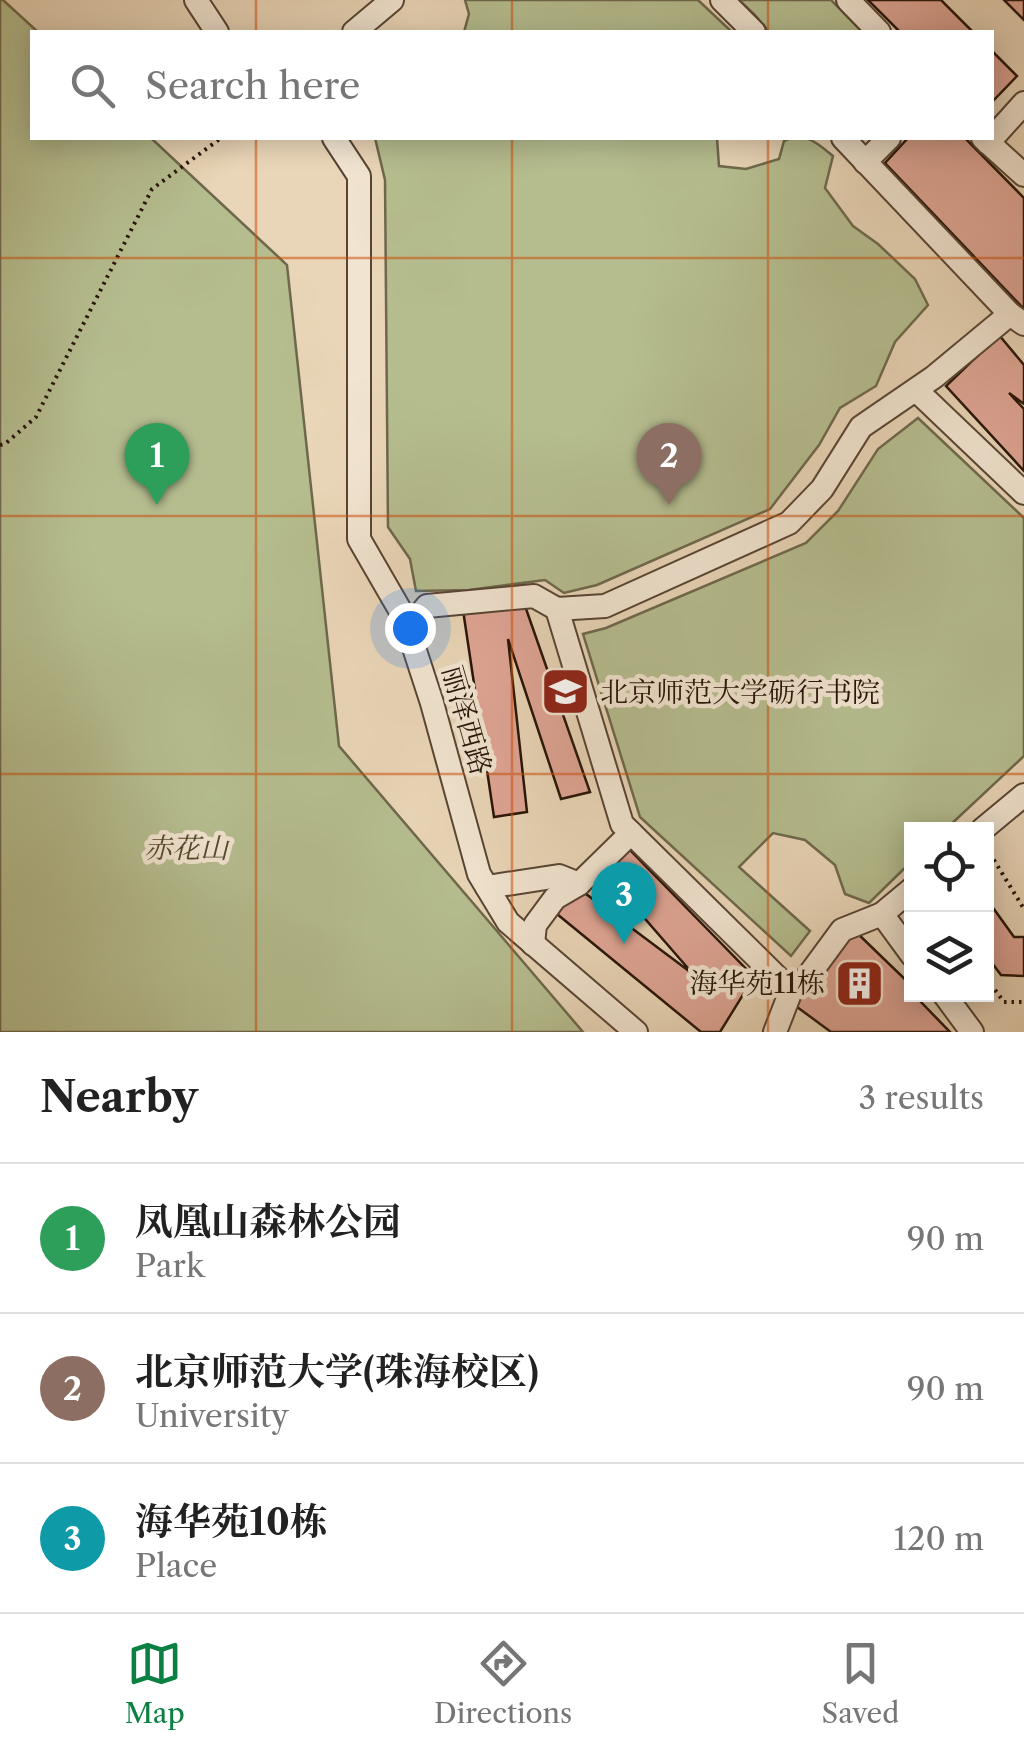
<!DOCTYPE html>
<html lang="en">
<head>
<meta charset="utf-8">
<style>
  :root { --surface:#fff; --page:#f6f6f6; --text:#222; --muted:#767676; --line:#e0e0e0; --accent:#0b8043 }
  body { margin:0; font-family:"Libre Caslon Text","Noto Serif SC",serif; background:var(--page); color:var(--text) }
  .controls { position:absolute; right:30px; bottom:30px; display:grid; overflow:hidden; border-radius:0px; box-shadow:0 5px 25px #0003 }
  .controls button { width:90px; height:90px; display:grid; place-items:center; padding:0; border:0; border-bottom:2px solid var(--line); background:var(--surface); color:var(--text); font:50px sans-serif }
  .you { position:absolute; left:410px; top:628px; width:35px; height:35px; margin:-25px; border:8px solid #fff; border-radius:50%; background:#1a73e8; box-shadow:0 0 0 15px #1a73e833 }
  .badge { display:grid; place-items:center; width:65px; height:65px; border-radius:50%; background:var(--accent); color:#fff; font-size:32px; font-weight:700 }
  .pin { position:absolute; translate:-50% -82px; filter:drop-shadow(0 2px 5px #0008) }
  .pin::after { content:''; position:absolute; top:52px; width:35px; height:30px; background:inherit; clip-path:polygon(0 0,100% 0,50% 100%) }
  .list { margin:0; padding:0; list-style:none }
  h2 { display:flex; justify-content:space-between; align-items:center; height:130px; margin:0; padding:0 40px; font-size:42px }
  h2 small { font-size:32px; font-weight:400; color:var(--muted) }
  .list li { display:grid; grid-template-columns:65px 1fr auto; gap:30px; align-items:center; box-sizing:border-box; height:150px; padding:0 40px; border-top:2px solid var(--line) }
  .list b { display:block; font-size:38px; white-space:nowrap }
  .list p { margin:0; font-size:32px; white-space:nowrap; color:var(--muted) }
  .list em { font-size:32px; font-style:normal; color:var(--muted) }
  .icon { flex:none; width:55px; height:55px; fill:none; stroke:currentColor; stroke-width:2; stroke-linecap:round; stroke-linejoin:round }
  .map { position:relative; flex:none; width:1024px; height:1032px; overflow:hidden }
  .search { position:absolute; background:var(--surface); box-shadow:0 5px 25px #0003; left:30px; right:30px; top:30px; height:110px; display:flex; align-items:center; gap:25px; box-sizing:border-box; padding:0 35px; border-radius:0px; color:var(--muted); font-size:38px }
  .sheet { height:580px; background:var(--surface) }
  nav { display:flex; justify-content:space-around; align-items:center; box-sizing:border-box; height:140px; border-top:2px solid var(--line); background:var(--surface); font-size:28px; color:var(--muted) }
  nav a { display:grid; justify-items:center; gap:5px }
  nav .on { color:var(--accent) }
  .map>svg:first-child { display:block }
  .green { fill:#b5bd8f; stroke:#6e684c; stroke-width:2.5 }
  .building { fill:#dfa595; stroke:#271408; stroke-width:2.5 }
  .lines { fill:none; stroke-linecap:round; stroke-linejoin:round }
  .minor-casing { stroke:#584434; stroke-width:26 }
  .path { stroke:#271408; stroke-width:4; stroke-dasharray:2.5 5; stroke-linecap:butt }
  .minor { stroke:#f1e4d0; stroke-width:22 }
  .grid { fill:none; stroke:#cb4f0b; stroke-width:2.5; stroke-opacity:0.55 }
  .labels { text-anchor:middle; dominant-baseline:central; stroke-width:9; stroke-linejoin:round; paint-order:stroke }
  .poi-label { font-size:28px; fill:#271408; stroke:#f1e4d0; text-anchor:start }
  .street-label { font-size:28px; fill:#271408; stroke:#f1e4d0 }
  .park-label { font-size:28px; font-style:italic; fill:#524730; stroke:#f1e4d0 }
</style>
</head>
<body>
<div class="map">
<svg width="1024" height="1032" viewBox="0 0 1024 1032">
  <rect width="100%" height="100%" fill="#e9d5b7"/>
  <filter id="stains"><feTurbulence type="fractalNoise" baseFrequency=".002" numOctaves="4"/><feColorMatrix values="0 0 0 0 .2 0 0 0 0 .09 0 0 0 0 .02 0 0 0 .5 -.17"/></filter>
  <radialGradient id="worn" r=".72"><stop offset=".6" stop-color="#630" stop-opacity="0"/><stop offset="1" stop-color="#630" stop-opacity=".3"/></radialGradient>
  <g class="green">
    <path d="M0 0H3L38 32H32V138H151L287 265 339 746 583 1032H0Z"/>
    <path d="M465 0H698L732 32H464L469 14Z"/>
    <path d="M739 0H831L862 32H769L755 15Z"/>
    <path d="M375 138H717L719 166 746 169 779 159 784 141C805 131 817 143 833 156L825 188 853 226 878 244 915 279 928 305 895 342 876 386 840 408 819 445 770 509 597 585 564 593 545 580 469 590 416 591 410 559 388 527 385 180Z"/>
    <path d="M918 418 1024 518V756L946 829H912L911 862 869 903 845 894 835 865 805 840 773 833 739 867 810 931 791 956 640 817 583 634 606 628 806 543 838 511 878 449Z"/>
  </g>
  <g class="building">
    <path d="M868 0H941L973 32H900Z"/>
    <path d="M1004 0H1024V20Z"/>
    <path d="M992 51 1017 76 992 102Z"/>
    <path d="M908 138H965L1024 198V309L885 163Z"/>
    <path d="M999 335 1024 365V404L1009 393 1024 409V471L946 386Z"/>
    <path d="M524 603 590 792 561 799 508 639 527 812 494 817 463 610Z"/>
    <path d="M624 844 754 977 720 1032H701L557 914 578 888 693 974 600 867Z"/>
    <path d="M986 898 1014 937H1024V976L1001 975 986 955Z"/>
    <path d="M855 931 912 986V994H921L923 997 920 1001 950 1032H831L793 1004Z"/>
  </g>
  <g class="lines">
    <defs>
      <g id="minor">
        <path d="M196 0 217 32"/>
        <path d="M722 0 754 32"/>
        <path d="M848 0 879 32"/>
        <path d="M354 32 392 0"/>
        <path d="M334 138 359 176V539L404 617 432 703 479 874 508 922 636 1032"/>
        <path d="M843 138 1010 314 1024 324"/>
        <path d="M983 138 1024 175"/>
        <path d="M988 143 1024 103"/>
        <path d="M865 162 889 138"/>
        <path d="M916 390 1024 493"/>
        <path d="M408 629 427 606 534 596 557 609"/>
        <path d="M983 829 1024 795"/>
        <path d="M487 887 559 876 579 884"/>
        <path d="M912 889 882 914 842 930 803 983 784 984 622 824 557 609 605 606 789 523 822 489 861 427 934 377 1010 314"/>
        <path d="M882 914 912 955"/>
        <path d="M533 944 535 925 555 898 579 884 631 833"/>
        <path d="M944 994 972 1032"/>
        <path d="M775 1032 794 983"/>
      </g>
    </defs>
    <use href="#minor" class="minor-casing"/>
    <g class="path">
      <path d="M0 445 5 444 36 417 152 189 221 138"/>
      <path d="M986 847 1024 909"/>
      <path d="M986 978 1004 1002H1024"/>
    </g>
    <use href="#minor" class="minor"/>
  </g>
  <path class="grid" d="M256 0V32M512 0V32M768 0V32M256 138V1032M512 138V1032M768 138V1032M0 258H1024M0 516H1024M0 774H1024"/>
  <defs>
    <symbol id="university-square" viewBox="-11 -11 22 22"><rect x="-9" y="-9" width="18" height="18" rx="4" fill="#8f2418" stroke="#f1e4d0"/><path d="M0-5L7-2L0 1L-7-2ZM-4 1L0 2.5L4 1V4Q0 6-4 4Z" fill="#fff"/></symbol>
    <symbol id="building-square" viewBox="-11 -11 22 22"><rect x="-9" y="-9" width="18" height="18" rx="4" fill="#8f2418" stroke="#f1e4d0"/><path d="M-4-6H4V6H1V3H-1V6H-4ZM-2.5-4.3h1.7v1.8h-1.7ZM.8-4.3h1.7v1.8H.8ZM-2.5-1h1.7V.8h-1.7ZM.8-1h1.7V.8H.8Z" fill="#fff"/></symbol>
  </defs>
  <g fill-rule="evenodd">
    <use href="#university-square" x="538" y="664" width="55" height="55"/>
    <use href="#building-square" x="832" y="956" width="55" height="55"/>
  </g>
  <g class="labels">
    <g class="poi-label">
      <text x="600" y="692">北京师范大学砺行书院</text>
      <text x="825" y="983" text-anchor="end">海华苑11栋</text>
    </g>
    <g class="street-label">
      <text transform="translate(467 720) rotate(74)">丽泽西路</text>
    </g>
    <g class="park-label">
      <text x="186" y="848">赤花山</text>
    </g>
  </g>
  <rect width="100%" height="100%" filter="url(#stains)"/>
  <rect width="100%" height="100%" fill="url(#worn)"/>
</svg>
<div class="controls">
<button><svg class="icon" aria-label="locate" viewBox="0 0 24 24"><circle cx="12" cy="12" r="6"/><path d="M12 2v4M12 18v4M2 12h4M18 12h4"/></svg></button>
<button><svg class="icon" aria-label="layers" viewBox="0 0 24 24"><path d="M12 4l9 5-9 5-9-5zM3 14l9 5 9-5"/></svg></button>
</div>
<div class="you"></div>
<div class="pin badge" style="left:157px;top:505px;background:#2e9e5b">1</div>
<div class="pin badge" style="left:669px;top:505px;background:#8d6e63">2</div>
<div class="pin badge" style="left:624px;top:944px;background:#0f9aa8">3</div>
<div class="search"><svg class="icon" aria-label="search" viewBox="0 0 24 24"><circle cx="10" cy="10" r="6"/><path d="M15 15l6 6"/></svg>Search here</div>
</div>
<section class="sheet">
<h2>Nearby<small>3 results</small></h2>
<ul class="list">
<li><span class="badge" style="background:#2e9e5b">1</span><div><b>凤凰山森林公园</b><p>Park</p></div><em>90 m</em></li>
<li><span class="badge" style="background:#8d6e63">2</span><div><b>北京师范大学(珠海校区)</b><p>University</p></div><em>90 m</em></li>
<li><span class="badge" style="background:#0f9aa8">3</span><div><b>海华苑10栋</b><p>Place</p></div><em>120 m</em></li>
</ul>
</section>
<nav>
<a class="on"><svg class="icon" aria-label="map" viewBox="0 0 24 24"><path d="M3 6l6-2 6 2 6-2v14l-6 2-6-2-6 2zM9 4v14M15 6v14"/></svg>Map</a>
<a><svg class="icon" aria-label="directions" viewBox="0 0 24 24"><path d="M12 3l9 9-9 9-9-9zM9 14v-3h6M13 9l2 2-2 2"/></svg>Directions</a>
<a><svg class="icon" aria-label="saved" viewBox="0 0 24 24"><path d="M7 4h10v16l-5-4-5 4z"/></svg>Saved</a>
</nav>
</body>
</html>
